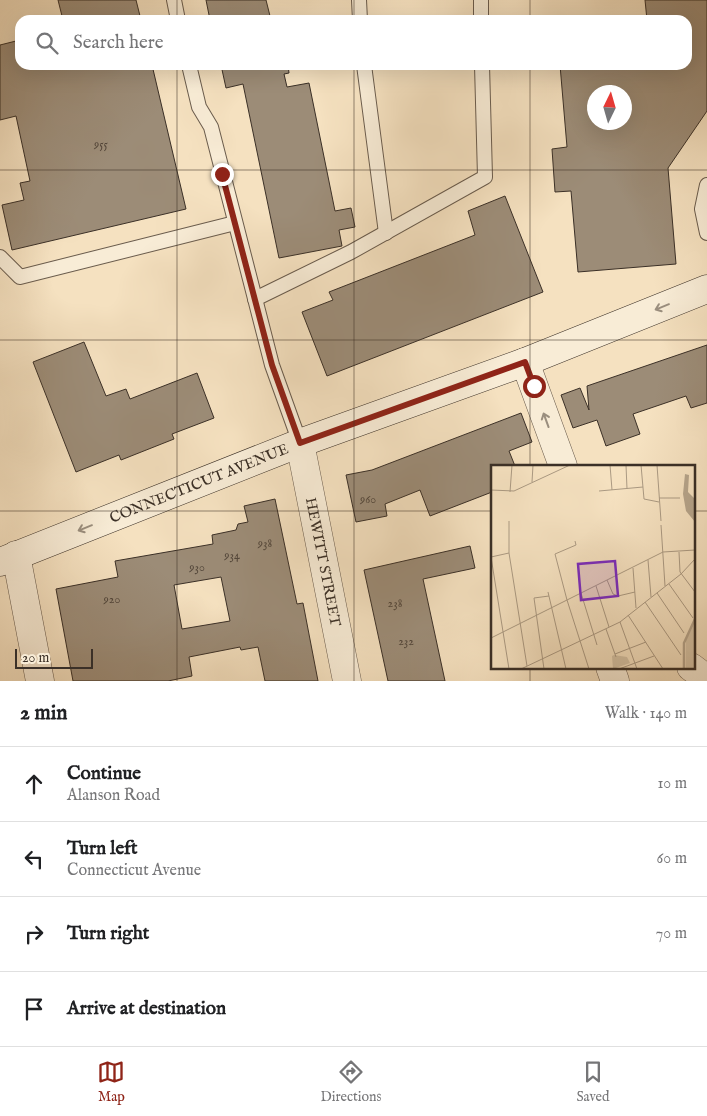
<!DOCTYPE html>
<html lang="en">
<head>
<meta charset="utf-8">
<style>
  :root { --surface:#fff; --page:#f6f6f6; --text:#202124; --muted:#757577; --line:#e0e0e0; --accent:#8f2418 }
  body { margin:0; font-family:"IM FELL English",serif; background:var(--page); color:var(--text) }
  .compass { position:absolute; left:587px; top:85px; width:45px; height:45px; border-radius:50%; background:var(--surface); box-shadow:0 5px 20px #0002; rotate:5deg }
  .scale { position:absolute; left:15px; bottom:12px; width:78px; box-sizing:border-box; padding-left:5px; border:2px solid #3b3027; border-top:0; font-size:14px; line-height:18px; white-space:nowrap; color:#3b3027; -webkit-text-stroke:4px #f8ecd6; paint-order:stroke }
  .stop { position:absolute; width:15px; height:15px; margin:-11px; border:4px solid #8f2418; border-radius:50%; background:#fff }
  .stop.end { background:#8f2418; border-color:#fff; box-shadow:0 1px 5px #0008 }
  .list { margin:0; padding:0; list-style:none }
  h2 { display:flex; justify-content:space-between; align-items:center; height:65px; margin:0; padding:0 20px; font-size:21px }
  h2 small { font-size:16px; font-weight:400; color:var(--muted) }
  .list li { display:grid; grid-template-columns:32px 1fr auto; gap:15px; align-items:center; box-sizing:border-box; height:75px; padding:0 20px; border-top:1px solid var(--line) }
  .list b { display:block; font-size:19px; white-space:nowrap }
  .list p { margin:0; font-size:16px; white-space:nowrap; color:var(--muted) }
  .list em { font-size:16px; font-style:normal; color:var(--muted) }
  .icon { flex:none; width:28px; height:28px; fill:none; stroke:currentColor; stroke-width:2; stroke-linecap:round; stroke-linejoin:round }
  .map { position:relative; flex:none; width:707px; height:681px; overflow:hidden }
  .search { position:absolute; background:var(--surface); box-shadow:0 5px 20px #0002; left:15px; right:15px; top:15px; height:55px; display:flex; align-items:center; gap:12px; box-sizing:border-box; padding:0 18px; border-radius:15px; color:var(--muted); font-size:19px }
  .sheet { height:365px; background:var(--surface) }
  nav { display:flex; justify-content:space-around; align-items:center; box-sizing:border-box; height:70px; border-top:1px solid var(--line); background:var(--surface); font-size:14px; color:var(--muted) }
  nav a { display:grid; justify-items:center; gap:2px }
  nav .on { color:var(--accent) }
  .map>svg:first-child { display:block }
  .building { fill:#9c8c77; stroke:#3b3027; fill-rule:evenodd }
  .lines { fill:none; stroke-linecap:round; stroke-linejoin:round }
  .service-casing { stroke:#6a5c4d; stroke-width:16 }
  .minor-casing { stroke:#6a5c4d; stroke-width:29 }
  .secondary-casing { stroke:#3b3027; stroke-width:29 }
  .service { stroke:#f8ecd6; stroke-width:14 }
  .minor { stroke:#f8ecd6; stroke-width:28 }
  .secondary { stroke:#f8ecd6; stroke-width:28 }
  .oneway { stroke:#9a8e7e }
  .route { stroke:#8f2418; stroke-width:6 }
  .grid { fill:none; stroke:#3b3027; stroke-width:1; stroke-opacity:0.55 }
  .labels { text-anchor:middle; dominant-baseline:central; stroke-width:5; stroke-linejoin:round; paint-order:stroke }
  .number-label { font-size:12px; fill:#53473b }
  .street-label { font-size:15px; fill:#3b3027; stroke:#f8ecd6 }
  .inset-river { fill:none; stroke:#b6a58c; stroke-width:2.5 }
  .inset-road { fill:none; stroke:#ab9a83; stroke-width:1 }
  .view { fill:#7b2cbf; fill-opacity:0.15; stroke:#7b2cbf; stroke-width:2.5 }
  .inset-edge { fill:none; stroke:#3b3027; stroke-width:2.5 }
</style>
</head>
<body>
<div class="map">
<svg width="707" height="681" viewBox="0 0 707 681">
  <rect width="100%" height="100%" fill="#f5e1c0"/>
  <filter id="stains"><feTurbulence type="fractalNoise" baseFrequency=".004" numOctaves="4"/><feColorMatrix values="0 0 0 0 .2 0 0 0 0 .09 0 0 0 0 .02 0 0 0 .5 -.17"/></filter>
  <radialGradient id="worn" r=".72"><stop offset=".6" stop-color="#630" stop-opacity="0"/><stop offset="1" stop-color="#630" stop-opacity=".3"/></radialGradient>
  <g class="building">
    <path d="M58 0H136L141 20H63Z"/>
    <path d="M206 0H266L271 20H210Z"/>
    <path d="M645 0H707V111L668 168 676 264 578 272 571 191 555 192 552 149 567 147 560 65H687V20H647ZM594 92H624V122H594Z"/>
    <path d="M20 40V65H152L186 209 12 250 2 205 24 200 20 183 30 181 16 116 0 120V45Z"/>
    <path d="M221 65H288L289 73 284 74 287 87 309 83 335 211 351 208 355 227 339 230 342 246 279 258 243 84 226 88Z"/>
    <path d="M505 196 543 292 327 376 302 312 333 300 329 292 475 235 468 211Z"/>
    <path d="M84 342 106 396 126 389 130 399 197 373 214 418 172 434 174 439 121 460 119 455 76 472 33 362Z"/>
    <path d="M707 345V403L691 408 686 396 633 414 640 434 606 446 597 420 573 428 561 395 580 388 589 410 587 386Z"/>
    <path d="M521 413 532 442 509 451 515 466H492V492L430 516 420 490 385 504 387 516 356 522 346 475 372 470Z"/>
    <path d="M275 499 297 604 303 603 318 681H265L258 647 241 650 240 647 189 657 192 676 168 681H73L56 589 118 577 115 561 213 544 212 535 236 530 238 524 248 522 244 506ZM221 577 230 621 182 629 174 585Z"/>
    <path d="M470 546 475 568 423 579 445 681H388L364 570Z"/>
  </g>
  <g class="lines">
    <defs>
      <g id="service">
        <path d="M174 0 178 20"/>
        <path d="M359 0 360 20"/>
        <path d="M481 0V20"/>
        <path d="M189 65 199 107 211 127 272 365 300 443"/>
        <path d="M364 65 386 233"/>
        <path d="M707 185 702 209 707 233"/>
        <path d="M0 257 20 277 235 223"/>
        <path d="M255 299 351 252 485 177 482 65"/>
      </g>
      <g id="minor">
        <path d="M525 362 563 466"/>
        <path id="s1" d="M300 443 347 681"/>
        <path d="M16 555 40 681"/>
        <path d="M610 667 615 681"/>
        <path d="M691 667 707 679"/>
      </g>
      <g id="secondary">
        <path id="s2" d="M0 562 300 443 525 362 707 289"/>
      </g>
    </defs>
    <use href="#service" class="service-casing"/>
    <use href="#minor" class="minor-casing"/>
    <use href="#secondary" class="secondary-casing"/>
    <use href="#service" class="service"/>
    <use href="#minor" class="minor"/>
    <use href="#secondary" class="secondary"/>
  </g>
  <defs><path id="oneway-shaft" d="M-6 0H5M1.5-3L5.5 0L1.5 3" fill="none" stroke-width="1.6" stroke-linecap="round" stroke-linejoin="round" transform="scale(1.25)"/></defs>
  <g class="oneway">
    <use href="#oneway-shaft" transform="translate(662 307) rotate(158)"/>
    <use href="#oneway-shaft" transform="translate(546 420) rotate(-110)"/>
    <use href="#oneway-shaft" transform="translate(85 528) rotate(158)"/>
  </g>
  <g class="lines">
    <path class="route" d="M222 174 272 365 300 443 525 362 534 386"/>
  </g>
  <path class="grid" d="M177 0V20M354 0V20M530 0V20M177 65V681M354 65V681M530 65V466M0 170H707M0 340H707M0 511H492M693 511H707M530 667V681"/>
  <g class="labels">
    <g class="number-label">
      <text x="101" y="144">955</text>
      <text x="368" y="499">960</text>
      <text x="265" y="543">938</text>
      <text x="232" y="555">934</text>
      <text x="197" y="567">930</text>
      <text x="112" y="599">920</text>
      <text x="395" y="603">238</text>
      <text x="406" y="641">232</text>
    </g>
    <g class="street-label">
      <text stroke="none"><textPath href="#s2" startOffset="214">CONNECTICUT AVENUE</textPath></text>
      <text stroke="none"><textPath href="#s1" startOffset="121">HEWITT STREET</textPath></text>
    </g>
  </g>
  <g transform="translate(491 465)">
    <rect width="204" height="204" fill="#f5e1c0"/>
    <path d="M204 157V204H195V175Z" fill="#d5c3a6"/>
    <path d="M123 190 136 192 139 198 122 204 121 191Z" fill="#d5c3a6"/>
    <path d="M194 9 198 10 197 27 204 34V57L195 46 192 29Z" fill="#b6a58c"/>
    <path class="inset-river" d="M193 204V178L204 154"/>
    <path class="inset-road" d="M119 0 121 25M135 0 136 24M150 0 153 34 168 37M166 0 170 56M41 17 42 0M0 25 23 26 79 0M108 26 152 22M19 27 21 0M168 33H189M18 56V88L36 201M170 60 174 121M188 87 189 107 204 127M0 92 18 204M0 92 18 88M157 95 160 132M142 103 145 143M116 115 122 129 127 131 144 127M178 119 202 153M105 121 118 162M57 127 75 204M90 128 106 180M166 128 193 168M76 135 64 89 85 80 84 76M76 135 98 204M154 137 190 190M137 150 172 204M129 157 146 204M115 164 125 192M0 173 172 87 204 85M124 189 155 177M30 204 129 157 190 109 204 94M53 204 43 133 58 131M128 204 163 191"/>
    <path class="view" d="M124 96 127 131 90 135 87 99Z"/>
    <rect width="204" height="204" class="inset-edge"/>
  </g>
  <rect width="100%" height="100%" filter="url(#stains)"/>
  <rect width="100%" height="100%" fill="url(#worn)"/>
</svg>
<svg class="compass" viewBox="-18 -18 36 36"><path d="M0-13l5 13h-10z" fill="#e53935"/><path d="M0 13l5-13h-10z" fill="#757577"/></svg>
<div class="scale">20 m</div>
<div class="stop" style="left:534px;top:386px"></div>
<div class="stop end" style="left:222px;top:174px"></div>
<div class="search"><svg class="icon" aria-label="search" viewBox="0 0 24 24"><circle cx="10" cy="10" r="6"/><path d="M15 15l6 6"/></svg>Search here</div>
</div>
<section class="sheet">
<h2>2 min<small>Walk · 140 m</small></h2>
<ul class="list">
<li><svg class="icon" aria-label="ahead" viewBox="0 0 24 24"><path d="M12 20V5M6 11l6-6 6 6"/></svg><div><b>Continue</b><p>Alanson Road</p></div><em>10 m</em></li>
<li><svg class="icon" aria-label="left" viewBox="0 0 24 24"><path d="M17 20v-9H6M10 6l-5 5 5 5"/></svg><div><b>Turn left</b><p>Connecticut Avenue</p></div><em>60 m</em></li>
<li><svg class="icon" aria-label="right" viewBox="0 0 24 24"><path d="M7 20v-9h11M14 6l5 5-5 5"/></svg><div><b>Turn right</b></div><em>70 m</em></li>
<li><svg class="icon" aria-label="arrive" viewBox="0 0 24 24"><path d="M6 21V4h12l-3 4 3 4H6"/></svg><div><b>Arrive at destination</b></div></li>
</ul>
</section>
<nav>
<a class="on"><svg class="icon" aria-label="map" viewBox="0 0 24 24"><path d="M3 6l6-2 6 2 6-2v14l-6 2-6-2-6 2zM9 4v14M15 6v14"/></svg>Map</a>
<a><svg class="icon" aria-label="directions" viewBox="0 0 24 24"><path d="M12 3l9 9-9 9-9-9zM9 14v-3h6M13 9l2 2-2 2"/></svg>Directions</a>
<a><svg class="icon" aria-label="saved" viewBox="0 0 24 24"><path d="M7 4h10v16l-5-4-5 4z"/></svg>Saved</a>
</nav>
</body>
</html>
